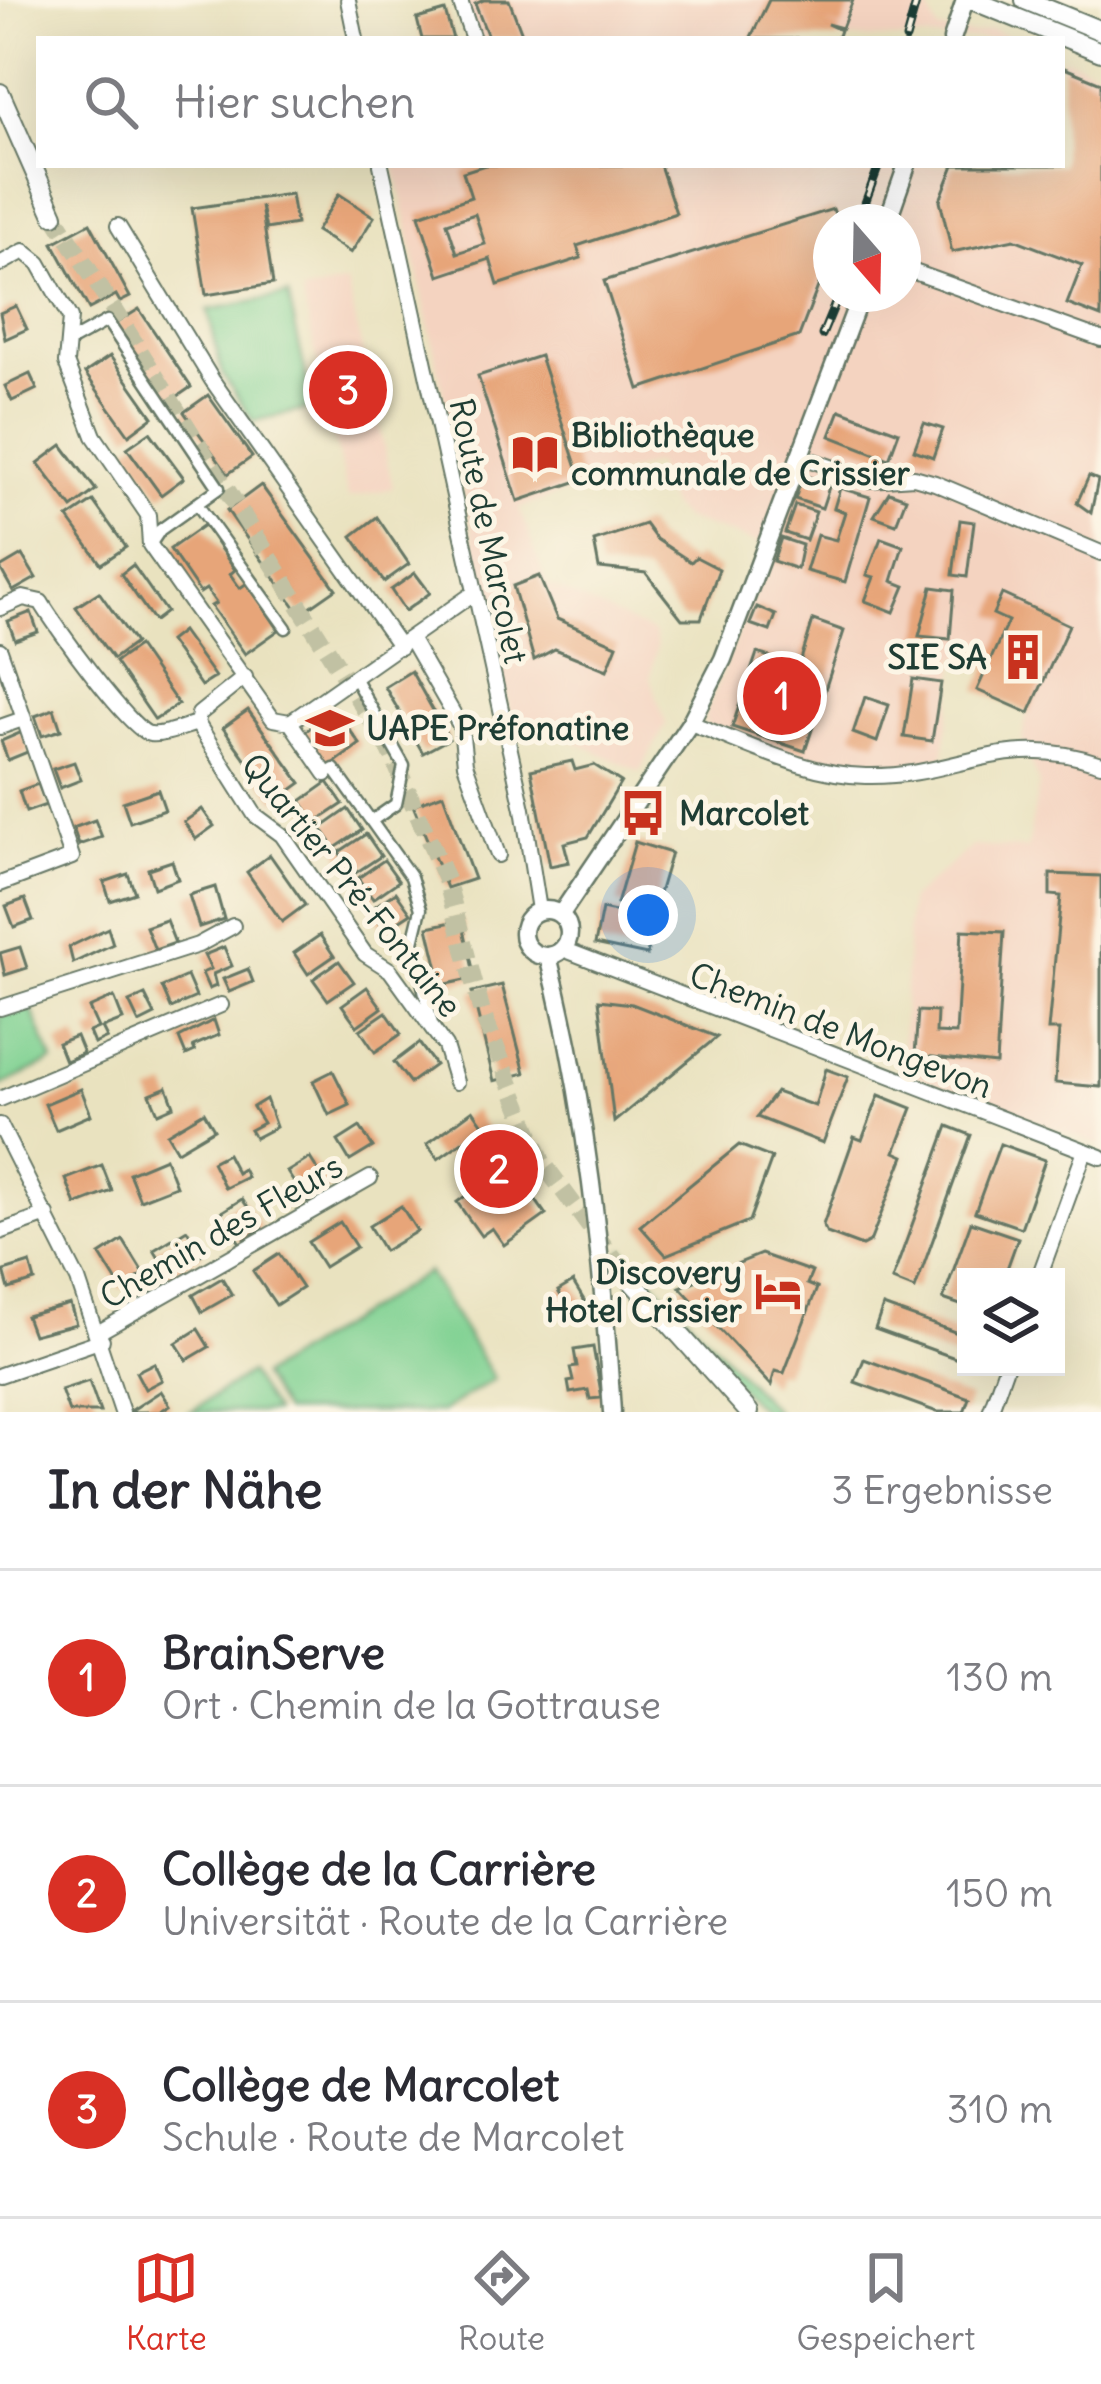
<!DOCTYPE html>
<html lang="de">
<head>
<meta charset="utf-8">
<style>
  :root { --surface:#fff; --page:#f2f2f3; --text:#2b2b33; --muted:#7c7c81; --line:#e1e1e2; --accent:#d93025 }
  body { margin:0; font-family:Delius,sans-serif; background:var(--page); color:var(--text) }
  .controls { position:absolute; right:36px; bottom:36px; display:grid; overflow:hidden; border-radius:0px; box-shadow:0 12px 48px #0002 }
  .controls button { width:108px; height:108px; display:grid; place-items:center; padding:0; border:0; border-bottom:3px solid var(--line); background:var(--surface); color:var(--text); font:60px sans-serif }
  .compass { position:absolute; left:813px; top:204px; width:108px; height:108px; border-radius:50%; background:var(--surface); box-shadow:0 12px 48px #0002; rotate:160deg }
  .you { position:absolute; left:648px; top:915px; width:42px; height:42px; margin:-30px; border:9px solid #fff; border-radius:50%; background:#1a73e8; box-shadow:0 0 0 18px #1a73e833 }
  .badge { display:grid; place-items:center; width:78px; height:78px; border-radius:50%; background:var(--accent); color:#fff; font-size:39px; font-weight:700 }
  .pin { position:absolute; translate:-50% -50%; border:6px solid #fff; box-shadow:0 3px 12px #0006 }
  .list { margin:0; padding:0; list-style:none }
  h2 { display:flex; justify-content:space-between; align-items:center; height:156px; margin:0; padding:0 48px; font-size:51px }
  h2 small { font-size:39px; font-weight:400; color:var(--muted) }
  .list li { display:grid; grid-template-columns:78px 1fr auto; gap:36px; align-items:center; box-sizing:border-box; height:216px; padding:0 48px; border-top:3px solid var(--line) }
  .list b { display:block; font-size:45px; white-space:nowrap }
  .list p { margin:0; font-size:39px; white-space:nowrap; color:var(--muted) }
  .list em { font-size:39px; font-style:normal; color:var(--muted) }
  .icon { flex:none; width:66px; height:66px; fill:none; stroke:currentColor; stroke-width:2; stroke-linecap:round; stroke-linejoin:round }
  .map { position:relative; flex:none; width:1101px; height:1412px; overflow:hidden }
  .search { position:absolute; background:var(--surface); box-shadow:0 12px 48px #0002; left:36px; right:36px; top:36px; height:132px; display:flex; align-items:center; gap:30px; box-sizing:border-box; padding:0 42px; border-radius:0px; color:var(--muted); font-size:45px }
  .sheet { height:804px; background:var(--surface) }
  nav { display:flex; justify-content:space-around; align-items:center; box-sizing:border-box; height:168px; border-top:3px solid var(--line); background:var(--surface); font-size:33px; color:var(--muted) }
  nav a { display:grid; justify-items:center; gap:6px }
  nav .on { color:var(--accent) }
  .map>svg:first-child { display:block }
  .built { fill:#f4d3c0; fill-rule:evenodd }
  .green { fill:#7fd192; stroke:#4f8763; stroke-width:3 }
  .building { fill:#e7a579; fill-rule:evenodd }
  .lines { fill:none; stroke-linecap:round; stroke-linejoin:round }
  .secondary-tunnel { stroke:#c1c1a3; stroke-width:18; stroke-dasharray:18 9; stroke-linecap:butt }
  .pedestrian-casing { stroke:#667765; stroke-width:15 }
  .minor-casing { stroke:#667765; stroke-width:18 }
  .tertiary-casing { stroke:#667765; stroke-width:21 }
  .secondary-casing { stroke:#667765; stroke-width:22 }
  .pedestrian { stroke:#fff; stroke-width:10 }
  .minor { stroke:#fff; stroke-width:14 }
  .tertiary { stroke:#fff; stroke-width:16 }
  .secondary { stroke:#fff; stroke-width:18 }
  .rail-casing { stroke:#1f3d34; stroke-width:9 }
  .rail { stroke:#fcf5e5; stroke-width:4.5; stroke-dasharray:14; stroke-linecap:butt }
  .labels { text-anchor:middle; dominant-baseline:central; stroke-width:10; stroke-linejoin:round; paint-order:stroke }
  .poi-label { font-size:33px; font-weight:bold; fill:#1f3d34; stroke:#fcf5e5; text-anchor:start }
  .street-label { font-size:33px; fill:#1f3d34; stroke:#fcf5e5 }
</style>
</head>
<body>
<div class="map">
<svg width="1101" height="1412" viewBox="0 0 1101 1412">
  <rect width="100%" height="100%" fill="#fcf5e5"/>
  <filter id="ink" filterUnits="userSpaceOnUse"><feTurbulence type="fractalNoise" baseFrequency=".00833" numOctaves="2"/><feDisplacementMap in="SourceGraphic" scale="24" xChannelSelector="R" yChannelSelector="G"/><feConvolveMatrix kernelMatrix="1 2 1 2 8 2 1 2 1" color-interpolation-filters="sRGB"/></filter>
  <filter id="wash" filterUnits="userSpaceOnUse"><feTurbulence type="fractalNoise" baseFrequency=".004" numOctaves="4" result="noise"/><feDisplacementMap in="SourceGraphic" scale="48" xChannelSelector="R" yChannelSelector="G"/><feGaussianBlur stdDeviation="2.7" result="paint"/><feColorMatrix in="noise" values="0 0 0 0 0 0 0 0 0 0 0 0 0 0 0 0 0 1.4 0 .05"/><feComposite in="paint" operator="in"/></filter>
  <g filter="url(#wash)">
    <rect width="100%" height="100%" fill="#e9e2bf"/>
    <g class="built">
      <path d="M454 0H924L938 30 973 35 992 30 1015 39H469Z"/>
      <path d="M1062 57 1101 72V1146L901 1070 909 900 972 846 1027 849 1039 784 1022 739 1033 685 958 656 943 761 876 771 820 765 707 726 704 717 773 548 684 519 670 506 655 463 519 508 547 584 654 633 657 646 650 678 666 724 640 772 510 711 395 165H1062ZM831 222H903V294H831Z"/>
      <path d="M347 283 393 488 348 498 302 293Z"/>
    </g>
    <g class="green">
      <path d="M288 295 313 408 253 421 222 374 208 310Z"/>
      <path d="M29 1004 53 1061 0 1086V1015Z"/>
      <path d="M624 1249 776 1412H763L653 1297 651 1285 621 1253Z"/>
      <path d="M427 1272 494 1379 441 1412H283L261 1376Z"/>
      <path d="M249 1373 274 1412H190Z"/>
    </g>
    <g id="blocks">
      <g class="building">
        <path d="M484 0H509L524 39H489L475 4Z"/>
        <path d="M769 0H853L842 28 827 24 840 30 837 39H750Z"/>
        <path d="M445 11 453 39H422L417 19Z"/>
        <path d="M1062 67 1101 83V317L1067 304 1082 265 1014 239 952 252 940 200 954 165H1062Z"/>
        <path d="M485 165H660L676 213 577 246 581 258 498 285 490 259 439 276 419 215 471 197 463 172ZM475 214 485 244 457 253 447 223Z"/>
        <path d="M291 194 296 224 266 229 261 206 273 284 206 295 192 208Z"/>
        <path d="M339 194 374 217 351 253 316 231Z"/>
        <path d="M833 209 838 222H831V253L799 336 639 389 604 281Z"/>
        <path d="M90 223 130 297 120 302 116 295 89 309 53 243Z"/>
        <path d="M16 306 27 329 5 339 0 313Z"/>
        <path d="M139 309 191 387 168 403 115 324Z"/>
        <path d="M110 356 153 417 129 435 85 373Z"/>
        <path d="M540 356 581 480 518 501 478 376Z"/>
        <path d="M30 374 37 389 12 401 5 386Z"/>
        <path d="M208 395 252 457 228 474 184 412Z"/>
        <path d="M840 410 899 432 889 459 830 436Z"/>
        <path d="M924 423 943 429 933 457 914 450Z"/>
        <path d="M150 432 184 478 161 495 127 448Z"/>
        <path d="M62 445 96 490 72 508 38 463Z"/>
        <path d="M803 475 830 484 822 508 795 499Z"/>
        <path d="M1089 476 1098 480 1091 513 1077 503Z"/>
        <path d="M261 485 336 589 300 614 227 510Z"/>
        <path d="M840 488 870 497 845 582 806 571 817 535 836 540 845 512 834 508Z"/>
        <path d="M889 492 906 498 896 524 874 516Z"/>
        <path d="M93 501 126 547 101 564 68 518Z"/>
        <path d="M795 505 816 512 806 540 785 533Z"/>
        <path d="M377 517 409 564 384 582 352 536Z"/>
        <path d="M960 520 974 522 967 577 953 575Z"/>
        <path d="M645 524 656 539 691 562 696 557 719 569 701 619H682L646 573 599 568 594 541Z"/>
        <path d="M204 525 235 570 230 574 240 588 247 583 279 630 245 654 211 606 216 603 206 589 200 593 170 549Z"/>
        <path d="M781 538 802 545 797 569 773 561Z"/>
        <path d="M881 538 903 546 892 581 905 586 894 612 865 601 874 577 867 575Z"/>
        <path d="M22 555 36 578 13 591 0 568Z"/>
        <path d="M133 565 166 612 154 621 121 574Z"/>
        <path d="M415 573 430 593 405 611 391 590Z"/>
        <path d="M539 576 557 619 617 645 607 670 555 649 534 660 513 586Z"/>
        <path d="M932 587 954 590 950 639 919 636Z"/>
        <path d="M99 592 135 643 113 659 76 607Z"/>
        <path d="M1002 594 1069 625 1029 713 977 690 1008 621 993 614Z"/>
        <path d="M757 607 776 615 770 631 750 624Z"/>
        <path d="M31 612 38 632 15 640 8 621Z"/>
        <path d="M813 620 844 631 805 751 732 727 757 653 799 666Z"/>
        <path d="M182 631 215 677 201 686 169 641Z"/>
        <path d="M138 646 178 704 155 720 115 662Z"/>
        <path d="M411 671 449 739 423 753 385 687Z"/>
        <path d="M913 679 941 683 932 741 904 737Z"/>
        <path d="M865 697 889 705 877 742 853 733Z"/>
        <path d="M54 709 61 730 42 736 35 716Z"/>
        <path d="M248 710 301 783 276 801 223 728Z"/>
        <path d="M335 710 360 744 329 767 303 733Z"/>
        <path d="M22 732 30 751 8 760 1 741Z"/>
        <path d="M572 761 575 770 594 765 621 782 588 837 564 843 569 862 550 866 531 770Z"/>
        <path d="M74 762 81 780 60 788 53 769Z"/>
        <path d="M328 782 343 804 316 822 301 801Z"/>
        <path d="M38 784 46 805 26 812 19 791Z"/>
        <path d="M158 790 165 810 130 822 123 802Z"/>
        <path d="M443 794 474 879 447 888 413 805Z"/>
        <path d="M202 809 214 826 196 839 184 822Z"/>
        <path d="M348 809 362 830 335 848 321 828Z"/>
        <path d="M95 820 102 837 79 845 73 828Z"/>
        <path d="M366 834 381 856 354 874 339 852Z"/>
        <path d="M635 842 671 853 653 914 617 904Z"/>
        <path d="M270 855 305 905 282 922 247 872Z"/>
        <path d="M384 860 399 881 373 899 358 878Z"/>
        <path d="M172 861 178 879 154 888 148 869Z"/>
        <path d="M128 874 135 893 110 901 104 882Z"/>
        <path d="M1050 874 1101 876V1087L1055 1083 1059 1030H1048L1061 896 1050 895Z"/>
        <path d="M215 887 224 919 199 927 189 895Z"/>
        <path d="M396 892 411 913 385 930 371 909Z"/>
        <path d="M25 899 33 920 14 927 6 906Z"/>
        <path d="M602 909 654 921 647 955 595 944Z"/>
        <path d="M166 920 175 943 155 950 146 927Z"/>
        <path d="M462 920 475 978 442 985 428 927Z"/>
        <path d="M108 928 113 944 73 963 69 947Z"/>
        <path d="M962 930 1004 932 996 1064 915 1055 918 1011 937 1012 936 1033 956 1034Z"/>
        <path d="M320 935 334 956 308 974 294 953Z"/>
        <path d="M20 947 27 968 5 975 0 953Z"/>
        <path d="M224 947 232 966 213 974 216 986 209 989 202 973 211 969 204 955Z"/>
        <path d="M339 961 354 982 328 1000 313 979Z"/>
        <path d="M248 969 253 982 229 992 223 979Z"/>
        <path d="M187 976 196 997 171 1008 162 987Z"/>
        <path d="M502 985 525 1073 494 1081 472 992Z"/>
        <path d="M367 987 382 1008 357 1026 342 1005Z"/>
        <path d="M145 995 155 1015 139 1023 129 1002Z"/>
        <path d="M114 997 123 1020 102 1028 107 1038 94 1044 89 1032 98 1028 89 1008Z"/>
        <path d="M599 1000 632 1004 717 1037 614 1122Z"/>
        <path d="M386 1012 401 1034 375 1052 360 1030Z"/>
        <path d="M214 1020 219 1035 193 1046 195 1051 186 1055 179 1038Z"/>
        <path d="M76 1036 83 1053 65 1061 58 1043Z"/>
        <path d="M419 1043 435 1065 410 1083 394 1062Z"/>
        <path d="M826 1069 848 1077 823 1143 757 1117 776 1092 815 1106Z"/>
        <path d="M333 1071 350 1105 329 1115 313 1081Z"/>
        <path d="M167 1087 174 1106 158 1113 150 1094Z"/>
        <path d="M81 1089 91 1115 56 1130 45 1104Z"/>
        <path d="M879 1095 912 1108 895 1152 904 1156 870 1242 862 1246 827 1233 823 1225 854 1137 862 1140Z"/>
        <path d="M266 1099 276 1127 255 1138 250 1130 263 1123 253 1107Z"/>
        <path d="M473 1110 546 1215 504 1245 492 1228 481 1236 457 1202 491 1178 465 1140 438 1159 427 1144Z"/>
        <path d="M204 1112 214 1129 177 1151 167 1134Z"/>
        <path d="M948 1126 971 1135 915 1289 892 1280Z"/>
        <path d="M360 1127 373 1147 350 1161 338 1141Z"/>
        <path d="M1000 1144 1045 1160 1021 1228 975 1212Z"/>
        <path d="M739 1145 772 1158 749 1221 666 1255 640 1226Z"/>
        <path d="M227 1154 237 1173 243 1169 247 1177 225 1188 212 1162Z"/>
        <path d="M165 1158 176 1186 140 1200 129 1173Z"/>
        <path d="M310 1158 329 1188 307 1202 287 1172Z"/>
        <path d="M102 1165 112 1191 76 1205 66 1179Z"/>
        <path d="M242 1199 262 1228 240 1243 220 1213Z"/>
        <path d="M401 1206 417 1231 384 1251 369 1226Z"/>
        <path d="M340 1222 356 1247 324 1267 308 1242Z"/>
        <path d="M971 1222 1018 1238 1004 1277H966V1307L943 1299Z"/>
        <path d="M187 1230 202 1254 169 1275 154 1250Z"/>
        <path d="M123 1240 144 1274 121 1289 100 1255Z"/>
        <path d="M279 1254 302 1288 276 1305 253 1271Z"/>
        <path d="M761 1254 812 1272 807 1284 817 1288 784 1373 775 1371 771 1385 680 1287Z"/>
        <path d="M30 1263 35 1281 9 1289 4 1271Z"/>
        <path d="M222 1278 232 1295 202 1312 193 1295Z"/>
        <path d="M573 1282 590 1310 575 1319 558 1291Z"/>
        <path d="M70 1304 76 1324 33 1335 26 1316Z"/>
        <path d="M883 1306 966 1336V1362L875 1329Z"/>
        <path d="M198 1329 209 1347 187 1360 176 1343Z"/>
        <path d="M593 1347 602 1398 590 1399 588 1390 570 1393 568 1382 573 1381 570 1368 577 1367 574 1350Z"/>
        <path d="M864 1359 969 1398 964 1412H937L855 1382Z"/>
        <path d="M154 1363 162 1380 145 1389 136 1372Z"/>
        <path d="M89 1381 100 1412H69L61 1390Z"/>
        <path d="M161 1391 170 1405 159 1412H129Z"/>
      </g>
    </g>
  </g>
  <g filter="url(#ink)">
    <use href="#blocks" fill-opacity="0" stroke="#667765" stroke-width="3"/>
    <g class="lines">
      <path class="secondary-tunnel" d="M54 215 389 748 447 882 482 1013 542 1162 621 1269"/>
      <defs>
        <g id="pedestrian">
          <path d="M69 342 107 321 219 488 160 530 150 545"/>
          <path d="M197 504 286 628"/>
          <path d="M355 679 404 766 396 804 373 820"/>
          <path d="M326 774 334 769 411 877 421 909 413 942 432 1024"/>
        </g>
        <g id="minor">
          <path d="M348 0 356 39"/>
          <path d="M461 4 473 39"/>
          <path d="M381 165 523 809 539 910"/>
          <path d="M118 226 212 380 400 647"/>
          <path d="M0 264 24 251 39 263 70 318 66 363 94 436 148 515 150 545 273 719 290 722 474 593"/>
          <path d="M903 268 1101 339"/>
          <path d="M799 456 869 480 914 477 935 483 1101 553"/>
          <path d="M0 608 23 598 41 602C53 623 131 732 150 734 163 736 183 727 197 723"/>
          <path d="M411 640 461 727 465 764 498 855"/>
          <path d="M0 650 72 857 0 884"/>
          <path d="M245 677 199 714 197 723 255 815 282 835 365 954 390 970 445 1046 456 1082"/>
          <path d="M290 722 326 774"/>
          <path d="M690 723C746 743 806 775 866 776 960 778 1000 730 1101 764"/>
          <path d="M0 727 23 719"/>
          <path d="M563 949 1101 1157"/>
          <path d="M0 1008 198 945 233 926"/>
          <path d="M0 1099 221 1005"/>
          <path d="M0 1125 78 1280 122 1412"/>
          <path d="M0 1232 47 1215"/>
          <path d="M1039 1277 1085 1151"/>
          <path d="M99 1332 370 1178"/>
          <path d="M0 1375 102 1340"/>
          <path d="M990 1412 1006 1367"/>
        </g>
        <g id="tertiary">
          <path d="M952 39 965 0"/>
          <path d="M887 222 907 165"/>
          <circle cx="546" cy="933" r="23"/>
          <path d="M561 914 690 723 723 659 861 294"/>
          <path d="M548 956C587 1107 602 1257 612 1412"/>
        </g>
        <g id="secondary">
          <path d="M972 0 1101 52"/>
          <path d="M1025 0 1101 31"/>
          <path d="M0 93 54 215"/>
          <path d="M621 1269 749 1412"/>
        </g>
      </defs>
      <use href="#pedestrian" class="pedestrian-casing"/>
      <use href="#minor" class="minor-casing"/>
      <use href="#tertiary" class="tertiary-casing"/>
      <use href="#secondary" class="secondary-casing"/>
      <use href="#pedestrian" class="pedestrian"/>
      <use href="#minor" class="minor"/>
      <use href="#tertiary" class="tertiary"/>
      <use href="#secondary" class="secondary"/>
      <defs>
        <g id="rail">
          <path d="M906 39 917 0"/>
          <path d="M858 222 879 165"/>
          <path d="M822 335 839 294"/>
        </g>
      </defs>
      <use href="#rail" class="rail-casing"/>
      <use href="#rail" class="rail"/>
    </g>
  </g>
  <defs>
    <symbol id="library-bare" viewBox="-9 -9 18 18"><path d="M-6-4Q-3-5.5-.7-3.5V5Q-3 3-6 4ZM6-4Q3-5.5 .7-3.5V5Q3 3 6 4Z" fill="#c8321e" stroke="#fcf5e5" stroke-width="2.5" paint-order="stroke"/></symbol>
    <symbol id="building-bare" viewBox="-9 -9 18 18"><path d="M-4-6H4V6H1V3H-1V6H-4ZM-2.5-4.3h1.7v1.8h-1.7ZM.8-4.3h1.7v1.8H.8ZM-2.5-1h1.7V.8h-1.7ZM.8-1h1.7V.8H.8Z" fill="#c8321e" stroke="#fcf5e5" stroke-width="2.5" paint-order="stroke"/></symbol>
    <symbol id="school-bare" viewBox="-9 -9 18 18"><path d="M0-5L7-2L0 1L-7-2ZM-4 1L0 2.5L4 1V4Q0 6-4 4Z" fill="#c8321e" stroke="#fcf5e5" stroke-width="2.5" paint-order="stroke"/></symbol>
    <symbol id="bus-bare" viewBox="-9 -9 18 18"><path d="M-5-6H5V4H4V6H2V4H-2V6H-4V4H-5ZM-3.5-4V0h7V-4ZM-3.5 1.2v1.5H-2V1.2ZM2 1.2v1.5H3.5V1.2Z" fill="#c8321e" stroke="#fcf5e5" stroke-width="2.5" paint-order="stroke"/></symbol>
    <symbol id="hotel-bare" viewBox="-9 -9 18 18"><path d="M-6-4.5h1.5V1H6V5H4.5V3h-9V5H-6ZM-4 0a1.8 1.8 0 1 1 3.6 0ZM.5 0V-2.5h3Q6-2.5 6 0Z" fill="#c8321e" stroke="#fcf5e5" stroke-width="2.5" paint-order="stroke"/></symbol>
  </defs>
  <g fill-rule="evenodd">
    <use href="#library-bare" x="502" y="421" width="66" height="66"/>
    <use href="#building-bare" x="990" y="624" width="66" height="66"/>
    <use href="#school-bare" x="297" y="695" width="66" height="66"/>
    <use href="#bus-bare" x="610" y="780" width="66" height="66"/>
    <use href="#hotel-bare" x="745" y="1258" width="66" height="66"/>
  </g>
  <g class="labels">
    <g class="poi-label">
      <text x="571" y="435">Bibliothèque<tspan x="571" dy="38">communale de Crissier</tspan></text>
      <text x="987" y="657" text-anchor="end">SIE SA</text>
      <text x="366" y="728">UAPE Préfonatine</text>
      <text x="679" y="813">Marcolet</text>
      <text x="742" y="1272" text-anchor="end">Discovery<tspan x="742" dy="38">Hotel Crissier</tspan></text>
    </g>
    <g class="street-label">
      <text transform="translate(489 531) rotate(78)">Route de Marcolet</text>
      <text transform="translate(352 885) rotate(51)">Quartier Pré-Fontaine</text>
      <text transform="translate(841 1030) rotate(21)">Chemin de Mongevon</text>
      <text transform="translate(221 1231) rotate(-30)">Chemin des Fleurs</text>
    </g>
  </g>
</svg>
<div class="controls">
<button><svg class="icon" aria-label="layers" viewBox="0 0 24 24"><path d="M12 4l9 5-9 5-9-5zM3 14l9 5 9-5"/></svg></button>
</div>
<svg class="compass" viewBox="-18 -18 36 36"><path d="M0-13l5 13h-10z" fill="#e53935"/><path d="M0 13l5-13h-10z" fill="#7c7c81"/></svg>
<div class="you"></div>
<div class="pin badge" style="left:782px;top:696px">1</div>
<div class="pin badge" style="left:499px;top:1169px">2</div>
<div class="pin badge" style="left:348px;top:390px">3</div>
<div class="search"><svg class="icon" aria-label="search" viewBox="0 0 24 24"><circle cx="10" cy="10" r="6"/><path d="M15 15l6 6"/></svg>Hier suchen</div>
</div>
<section class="sheet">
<h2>In der Nähe<small>3 Ergebnisse</small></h2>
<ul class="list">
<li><span class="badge">1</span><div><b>BrainServe</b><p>Ort · Chemin de la Gottrause</p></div><em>130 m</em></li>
<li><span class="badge">2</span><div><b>Collège de la Carrière</b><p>Universität · Route de la Carrière</p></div><em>150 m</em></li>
<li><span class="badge">3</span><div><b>Collège de Marcolet</b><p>Schule · Route de Marcolet</p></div><em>310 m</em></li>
</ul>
</section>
<nav>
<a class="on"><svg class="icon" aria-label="map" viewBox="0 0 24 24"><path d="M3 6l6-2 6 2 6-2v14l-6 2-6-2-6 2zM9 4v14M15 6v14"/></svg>Karte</a>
<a><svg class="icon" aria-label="directions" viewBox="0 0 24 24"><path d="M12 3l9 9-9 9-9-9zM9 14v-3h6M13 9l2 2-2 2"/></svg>Route</a>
<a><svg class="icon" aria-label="saved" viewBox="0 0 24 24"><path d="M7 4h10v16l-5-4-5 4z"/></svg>Gespeichert</a>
</nav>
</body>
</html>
